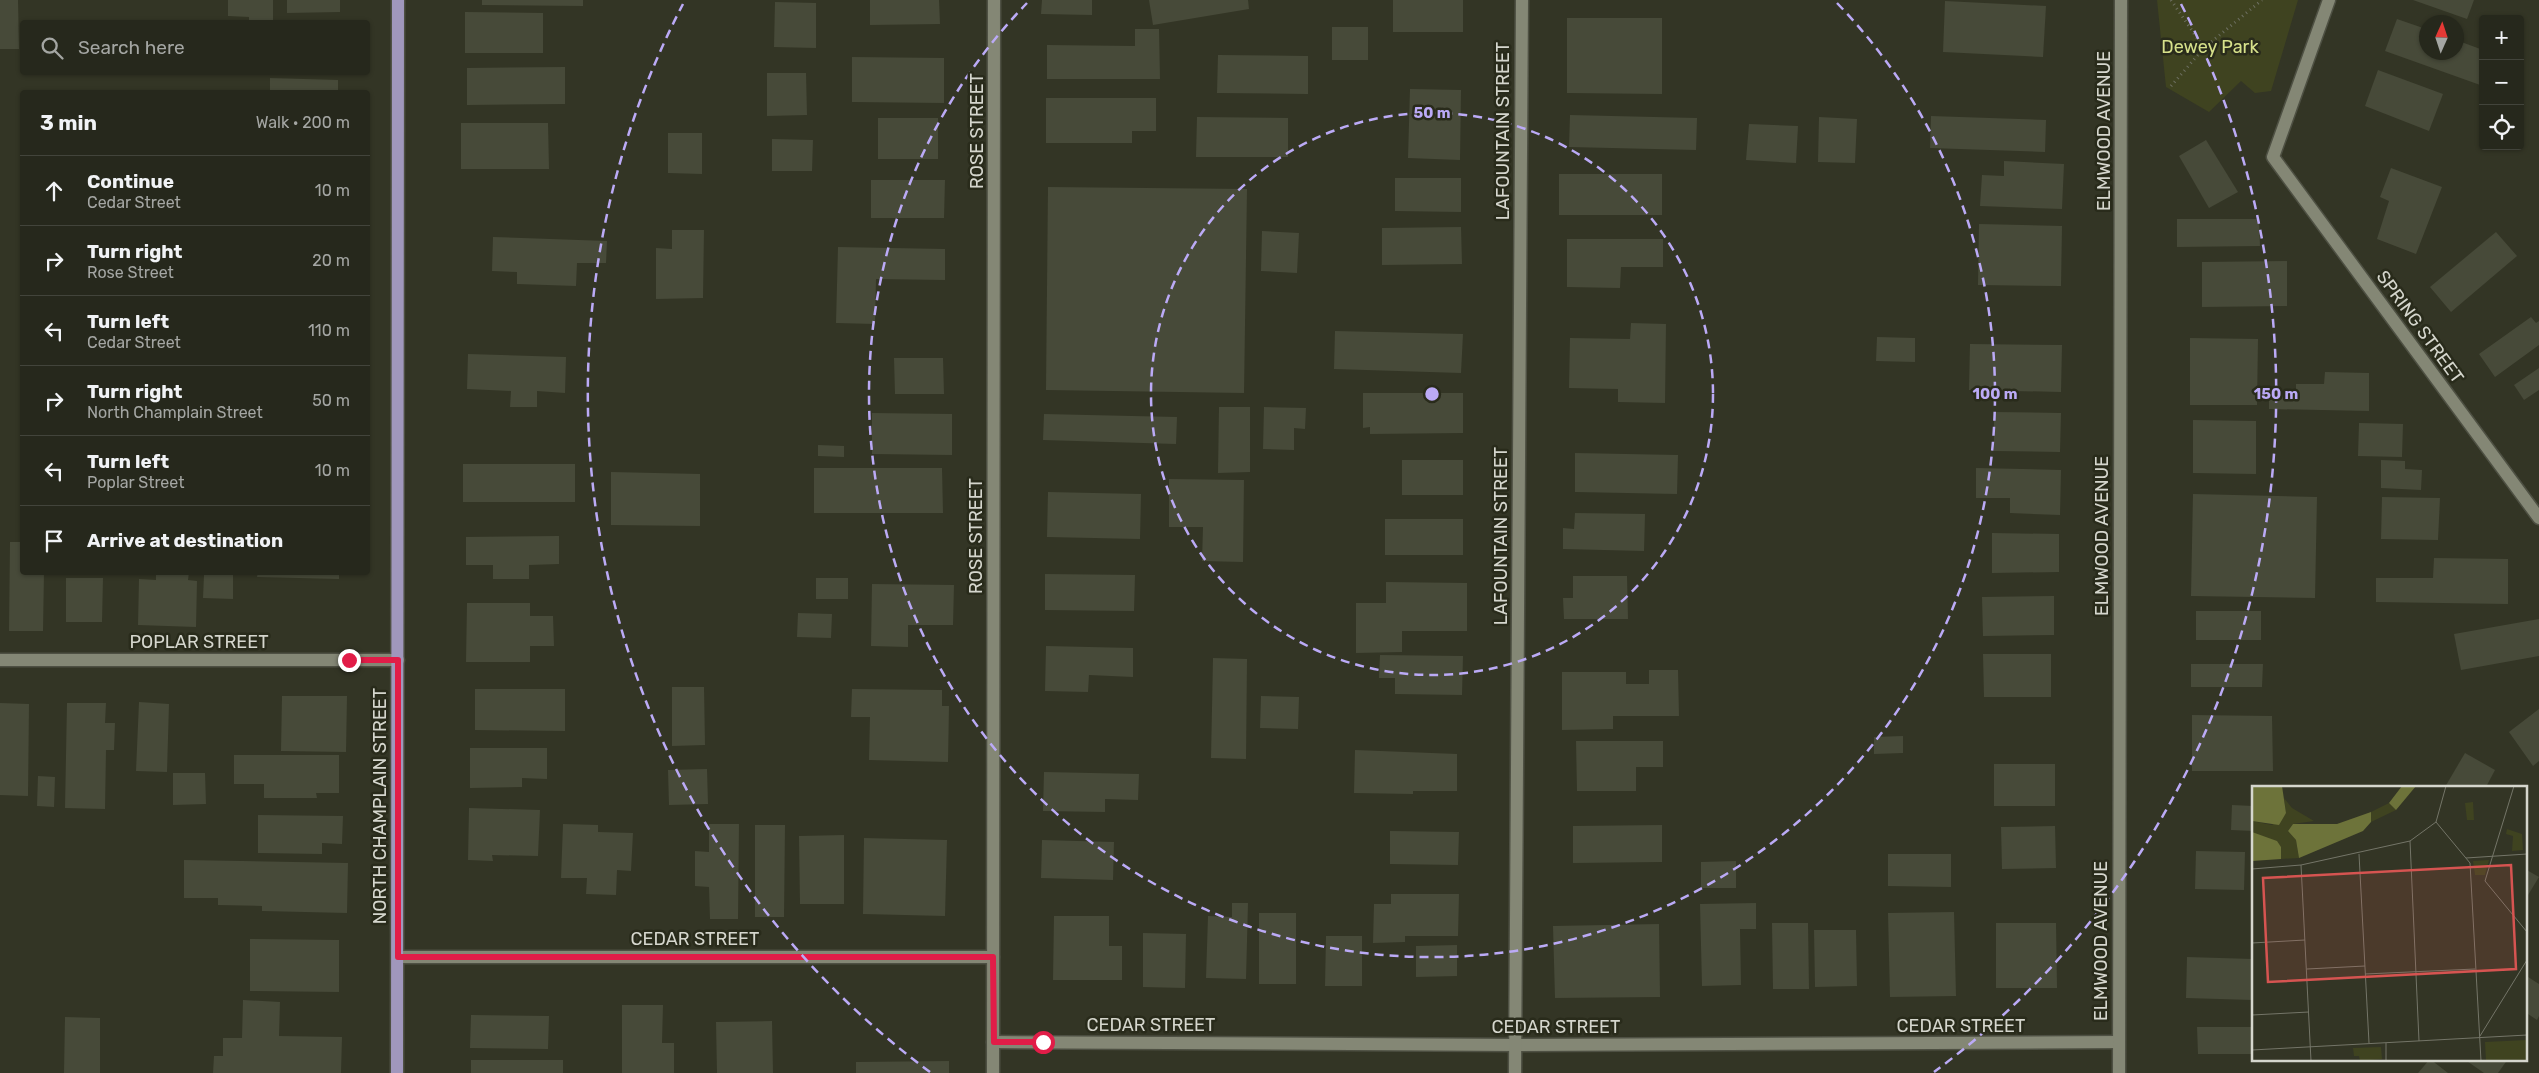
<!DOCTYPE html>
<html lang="en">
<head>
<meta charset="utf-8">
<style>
  :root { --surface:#26281c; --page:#2e3025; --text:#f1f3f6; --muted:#a4a6a3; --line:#42443b }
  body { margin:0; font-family:Rubik,sans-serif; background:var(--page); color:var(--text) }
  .controls { position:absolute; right:15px; top:15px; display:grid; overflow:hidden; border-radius:5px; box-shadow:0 1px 4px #0004 }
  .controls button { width:45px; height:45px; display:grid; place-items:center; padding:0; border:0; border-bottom:1px solid var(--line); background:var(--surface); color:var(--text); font:25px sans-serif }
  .compass { position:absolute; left:2419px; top:15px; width:45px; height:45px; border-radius:50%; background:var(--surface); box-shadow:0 1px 4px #0004; rotate:3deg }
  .stop { position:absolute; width:15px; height:15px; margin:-11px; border:4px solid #e11d48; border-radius:50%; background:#fff }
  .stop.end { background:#e11d48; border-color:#fff; box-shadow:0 1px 5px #0008 }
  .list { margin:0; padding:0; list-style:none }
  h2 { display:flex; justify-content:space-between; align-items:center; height:65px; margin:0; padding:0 20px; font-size:21px }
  h2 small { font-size:16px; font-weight:400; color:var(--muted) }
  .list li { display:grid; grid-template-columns:32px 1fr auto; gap:15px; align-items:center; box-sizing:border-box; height:70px; padding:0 20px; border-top:1px solid var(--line) }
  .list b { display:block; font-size:19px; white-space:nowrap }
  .list p { margin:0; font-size:16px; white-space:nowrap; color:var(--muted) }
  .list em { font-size:16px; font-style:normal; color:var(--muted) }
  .icon { flex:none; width:28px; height:28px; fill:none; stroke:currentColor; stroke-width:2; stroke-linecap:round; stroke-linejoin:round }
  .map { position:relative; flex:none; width:2539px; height:1073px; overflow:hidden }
  .search { position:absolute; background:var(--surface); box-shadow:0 1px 4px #0004; left:20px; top:20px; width:350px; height:55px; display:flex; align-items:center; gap:12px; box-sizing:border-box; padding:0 18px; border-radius:5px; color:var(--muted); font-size:19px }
  .panel { position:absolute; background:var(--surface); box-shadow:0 1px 4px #0004; left:20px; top:90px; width:350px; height:485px; border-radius:5px }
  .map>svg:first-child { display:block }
  .green { fill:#3f4320 }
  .building { fill:#474a39 }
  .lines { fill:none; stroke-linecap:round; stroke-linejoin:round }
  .minor-casing { stroke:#4e5043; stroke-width:15 }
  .major-casing { stroke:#4e5043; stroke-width:15 }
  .path { stroke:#6e7062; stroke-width:3; stroke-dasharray:1 4; stroke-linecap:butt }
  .minor { stroke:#848775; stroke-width:12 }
  .major { stroke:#a097bc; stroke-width:12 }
  .route { stroke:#e11d48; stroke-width:6 }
  .ring { fill:none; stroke:#bbaaf6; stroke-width:2.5; stroke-dasharray:9 6 }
  .labels { text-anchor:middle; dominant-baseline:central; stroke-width:5; stroke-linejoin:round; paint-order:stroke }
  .park-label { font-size:18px; fill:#d6e08a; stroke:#292b1b }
  .street-label { font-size:18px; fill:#d5d6cd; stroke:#292b1b }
  .inset-road { fill:none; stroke:#747568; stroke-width:1 }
  .view { fill:#d65451; fill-opacity:0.15; stroke:#d65451; stroke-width:2.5 }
  .inset-edge { fill:none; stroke:#d5d6cd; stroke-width:2.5 }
  .centre { fill:#bbaaf6; stroke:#292b1b; stroke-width:2.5 }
  .ring-label { font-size:15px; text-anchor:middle; font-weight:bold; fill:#bbaaf6; stroke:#292b1b; stroke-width:5; stroke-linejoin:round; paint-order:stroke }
</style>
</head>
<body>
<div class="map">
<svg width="2539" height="1073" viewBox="0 0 2539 1073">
  <rect width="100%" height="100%" fill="#333525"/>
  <path class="green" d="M2157 0H2298L2271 91 2255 93 2241 81 2209 112 2166 87Z"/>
  <g class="building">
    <path d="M0 0H18L19 49H0Z"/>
    <path d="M228 0H273V22H249V17L228 16Z"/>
    <path d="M287 0H340V12L287 13Z"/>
    <path d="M482 0H583V6L482 5Z"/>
    <path d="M870 0H939L940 24 870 25Z"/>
    <path d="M1042 0H1092V15L1041 14Z"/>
    <path d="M1149 0H1248L1249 9 1153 25Z"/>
    <rect x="1393" y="0" width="70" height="32"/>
    <path d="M2413 0H2474L2467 19Z"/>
    <path d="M1945 1 2046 6 2043 57 1943 52Z"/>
    <path d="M775 2 816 3V48L774 47Z"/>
    <path d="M465 12 543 13V53H465Z"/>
    <path d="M1567 18H1662V94L1567 93Z"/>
    <path d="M2397 19 2426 29V52H2456V40L2483 50V86L2385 51Z"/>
    <rect x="1332" y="27" width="36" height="33"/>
    <path d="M1135 29H1159L1160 79H1047V45L1135 46Z"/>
    <path d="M1218 55 1308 56V94L1217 93Z"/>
    <path d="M852 57 944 58V103L852 102Z"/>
    <path d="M565 67V104L467 105V68Z"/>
    <path d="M2378 70 2443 94 2429 131 2365 106Z"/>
    <path d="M767 73H806L807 115 767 116Z"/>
    <path d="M270 78 338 80V92H270Z"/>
    <path d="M1410 89 1461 90 1460 160 1408 158Z"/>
    <path d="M1046 98H1156V131H1132V143H1046Z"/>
    <path d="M1570 115 1697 118 1696 150 1569 147Z"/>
    <path d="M1931 116 2046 120 2045 152 1930 148Z"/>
    <path d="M1197 117 1288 118V157H1196Z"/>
    <path d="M1819 117 1857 119 1855 163 1818 162Z"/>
    <rect x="878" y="118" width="60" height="41"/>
    <path d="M461 123H548L549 169H461Z"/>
    <path d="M1749 124 1798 126 1796 163 1746 160Z"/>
    <path d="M668 133H702V174L668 173Z"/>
    <path d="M772 139 813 140 812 171H772Z"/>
    <path d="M2206 140 2238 192 2209 208 2179 156Z"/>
    <path d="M2004 161 2064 164 2062 209 1980 206 1982 175 2004 176Z"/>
    <path d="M2391 168 2442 187 2416 254 2377 239 2389 201 2380 197Z"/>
    <rect x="1559" y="174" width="103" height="41"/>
    <path d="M1395 178H1461V212L1395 211Z"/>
    <path d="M871 180H945L944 218H871Z"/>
    <path d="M1048 187 1247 189 1244 393 1046 390Z"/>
    <path d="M2177 219H2259L2260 246 2177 247Z"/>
    <path d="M1979 224 2062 226 2061 286 1978 285Z"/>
    <path d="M1461 227 1462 264 1382 265V228Z"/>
    <path d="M672 230H704L703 298 656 299V248L672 249Z"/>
    <path d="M1262 231 1299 233 1297 273 1261 271Z"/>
    <path d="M2496 232 2517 256 2451 312 2430 287Z"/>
    <path d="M493 237 607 241 606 263H577L576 286 517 284V272L492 271Z"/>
    <path d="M1567 239H1663V267H1621L1620 288 1567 287Z"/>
    <path d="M838 247 945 249V280L876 279 875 324 836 323Z"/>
    <path d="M2287 261V306L2202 307V262Z"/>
    <path d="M2531 317 2536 323 2539 321V345L2495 377 2479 354Z"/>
    <path d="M1631 323 1666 324 1665 403 1618 402V389L1569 388 1570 338 1630 339Z"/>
    <path d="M1335 331 1463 334 1461 373 1334 369Z"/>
    <path d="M1877 337 1915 338V362L1876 361Z"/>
    <path d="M2190 338 2258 339 2257 405H2190Z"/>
    <path d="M1970 344 2062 345 2061 392 1969 390Z"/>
    <path d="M468 354 566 357 565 393 537 391V407H510L511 391 467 389Z"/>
    <path d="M894 358H943L944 394H895Z"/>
    <path d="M2539 368V390L2524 400 2514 385Z"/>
    <path d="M2325 372 2369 373V411L2269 409V393L2296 394V384H2324Z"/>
    <path d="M1363 393H1463V433L1370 434V427L1363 428Z"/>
    <path d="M1219 407H1250V472L1218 473Z"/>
    <path d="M1264 407 1306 408 1305 429 1294 428V450L1263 449Z"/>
    <path d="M1994 412 2061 413 2060 452 1994 451Z"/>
    <path d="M872 413 952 414V455L872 454Z"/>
    <path d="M1044 414 1177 417 1176 444 1043 440Z"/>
    <path d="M2193 420 2256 421V474L2193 473Z"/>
    <path d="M2359 423 2403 424 2402 457 2358 456Z"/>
    <path d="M818 445 844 446V457L818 456Z"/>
    <path d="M1575 453 1678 455 1677 494 1575 492Z"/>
    <rect x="1402" y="460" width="61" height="35"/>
    <path d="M2381 460 2405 461V469L2422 470 2421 490 2381 488Z"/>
    <rect x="463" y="464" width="112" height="38"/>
    <path d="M814 468H942L943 513H814Z"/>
    <path d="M1976 468 2061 470 2060 515 2010 513V498H1976Z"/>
    <path d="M611 472 700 474V526L611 525Z"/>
    <path d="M1169 479 1244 480 1243 562 1202 561 1203 527H1169Z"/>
    <path d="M1048 492 1141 494 1140 539 1047 537Z"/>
    <path d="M2193 494 2317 497 2315 598 2191 596Z"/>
    <path d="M2382 497 2440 498 2438 540 2381 539Z"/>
    <path d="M1575 513 1645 514 1644 551 1563 549V528L1574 529Z"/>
    <rect x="1385" y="519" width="78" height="36"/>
    <path d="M1992 533 2059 534V572L1992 573Z"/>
    <path d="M559 536V564L529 565V579H493V565H466V537Z"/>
    <path d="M10 542H22V572H44L43 631H9Z"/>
    <path d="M2434 558 2508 559V604L2376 602V578H2433Z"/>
    <path d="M156 572H189L188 580 197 581 196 627 138 625 139 579 156 580Z"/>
    <path d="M258 572H339V579L257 577Z"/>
    <path d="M233 574V599L203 598 204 575Z"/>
    <path d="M1045 574 1135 575 1134 611 1045 610Z"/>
    <path d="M1573 576H1627L1628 619H1564L1563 598H1573Z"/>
    <path d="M66 578H103L102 622H66Z"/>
    <rect x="816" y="578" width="32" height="21"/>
    <path d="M1386 582 1467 583V631H1402V652L1356 653V603H1386Z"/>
    <path d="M872 584 954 585 953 625H908V647L871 646Z"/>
    <path d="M2054 596V635L1983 636 1982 597Z"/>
    <path d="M467 603H530V616H553L554 646H530V662H466Z"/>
    <rect x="2196" y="611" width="65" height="29"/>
    <path d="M798 613 832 614 831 638 797 637Z"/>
    <path d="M2539 619V656L2461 670 2454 634Z"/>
    <path d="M1046 646 1133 648V677L1089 675 1088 692 1045 691Z"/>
    <path d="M1983 654H2051V697H1984Z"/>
    <path d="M1380 655 1463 656 1462 695 1395 694V678H1379Z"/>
    <path d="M1213 658 1247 659 1246 759 1211 758Z"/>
    <path d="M2191 664H2263L2262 687H2191Z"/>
    <path d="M1649 670H1678L1679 716H1613V729L1562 730V672H1626V684H1649Z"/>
    <path d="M672 687H704L705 745 672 746Z"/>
    <path d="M475 689H565V731L475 730Z"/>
    <path d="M852 689 942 690V706H949L948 762 869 760 870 717H851Z"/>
    <path d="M282 696H347L346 752 281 751Z"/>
    <path d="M1261 696 1299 697 1298 729 1260 728Z"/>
    <path d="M139 702 169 704 167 772 136 771Z"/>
    <path d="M0 703 29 704 28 796 0 795Z"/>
    <path d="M67 703H106L105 723H115L114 750H106L105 809 65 808Z"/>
    <path d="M2539 709V761L2533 766 2509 732Z"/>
    <path d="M2192 715 2272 716 2273 771H2192Z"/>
    <path d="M1903 736V753L1874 754V737Z"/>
    <path d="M1576 741H1663V767H1636V791H1577Z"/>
    <path d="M470 748H547V779L522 778V787L470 788Z"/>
    <path d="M1355 750 1457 754V791H1413V794L1354 793Z"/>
    <path d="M2465 753 2495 770 2486 787H2445Z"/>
    <path d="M234 755H339V793H316L317 798H264V784H234Z"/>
    <rect x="1994" y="764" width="61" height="42"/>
    <path d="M707 769 708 804 669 805 668 770Z"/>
    <path d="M1044 772 1139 774 1138 800 1105 799V812L1043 811Z"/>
    <path d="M173 773H205L206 804 173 805Z"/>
    <path d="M38 776 55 777 54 807 37 806Z"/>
    <path d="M2232 805 2253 806V831L2231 830Z"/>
    <path d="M469 808 540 810 538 856 492 855 493 861 468 860Z"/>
    <path d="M258 815 343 816 342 844 322 843V854L258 853Z"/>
    <path d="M563 824 598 825V832L633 833 631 871 617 870 616 895 586 894 587 878H561Z"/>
    <path d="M709 824H739L738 919H710L709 887 695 886V851L709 852Z"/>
    <path d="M755 825H785L784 917H755Z"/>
    <path d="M1662 825V862L1573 863V826Z"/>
    <path d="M2055 826 2056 868 2002 869 2001 827Z"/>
    <path d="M1390 831 1459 832 1458 865 1390 864Z"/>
    <path d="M844 835V904H800L799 836Z"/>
    <path d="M864 838 947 840 945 916 863 914Z"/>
    <path d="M1042 840 1114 842 1113 880 1041 878Z"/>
    <path d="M2196 851 2245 852 2244 890 2195 889Z"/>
    <path d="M1888 854H1951V887L1888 886Z"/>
    <path d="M184 860 348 863 347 913 262 911V906L218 905V898H184Z"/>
    <path d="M1736 861V888H1701V862Z"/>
    <path d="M2525 869 2539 877 2525 900Z"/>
    <path d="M1391 894H1459L1458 936H1405V942L1373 943 1374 904H1391Z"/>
    <path d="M1232 903H1248L1246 979 1206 978 1208 916 1232 917Z"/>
    <path d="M1756 903V929H1740L1741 985 1702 986 1700 904Z"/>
    <path d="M1954 912 1956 996 1890 997 1888 913Z"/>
    <rect x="1259" y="913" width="37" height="71"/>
    <path d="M1054 916H1109V946H1122V980H1053Z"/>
    <path d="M1772 923H1808L1809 989H1773Z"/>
    <path d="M1996 923H2056L2057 988H1996Z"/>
    <path d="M1659 924 1660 997 1555 998 1553 926Z"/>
    <path d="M1814 930H1856L1857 986 1815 987Z"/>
    <path d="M1143 933 1186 934 1185 988 1143 987Z"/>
    <path d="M1326 936H1362V986H1325Z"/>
    <path d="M250 939 339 940V992L250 991Z"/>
    <path d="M1457 945V976L1416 977V946Z"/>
    <path d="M2187 957 2253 959V1000L2186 998Z"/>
    <path d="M2525 975 2539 984V1016L2537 1020 2525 1012Z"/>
    <path d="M243 1000 280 1002 279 1036 342 1037 341 1073H213L214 1056H223V1038H242Z"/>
    <path d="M622 1005H663L662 1043H674V1073H622Z"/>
    <path d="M471 1015 549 1016 548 1049 470 1048Z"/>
    <path d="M65 1017 100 1018V1073H64Z"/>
    <path d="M772 1021 773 1073H717L716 1022Z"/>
    <path d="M2197 1027H2253V1054H2198Z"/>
    <path d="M2430 1059 2448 1073H2418Z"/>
    <path d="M2464 1059H2508L2498 1073H2484Z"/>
    <rect x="471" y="1060" width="92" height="13"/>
    <path d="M949 1061V1073H856V1062Z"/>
  </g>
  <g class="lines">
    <defs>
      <g id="minor">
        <path d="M2329 0 2273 157 2539 518"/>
        <path d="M0 660H398"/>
        <path d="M398 957H993"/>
        <path d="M993 1042 1515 1045 2118 1042"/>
        <path d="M993 1073 994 0"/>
        <path d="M1515 1073 1522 0"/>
        <path d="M2119 1073 2121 0"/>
      </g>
      <path id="major" d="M397 1073 398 0"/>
    </defs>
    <use href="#minor" class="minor-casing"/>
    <use href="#major" class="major-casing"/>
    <g class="path">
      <path d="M2171 0 2204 48"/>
      <path d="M2171 86 2204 48 2262 0"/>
    </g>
    <use href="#minor" class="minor"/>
    <use href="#major" class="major"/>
  </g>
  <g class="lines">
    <path class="route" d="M349 660H398V957H993L994 1042H1043"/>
  </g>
  <g class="ring">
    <circle cx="1432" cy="394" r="281"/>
    <path d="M1837 3A563 563 0 1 1 1027 3"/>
    <path d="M930 1072A844 844 0 0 1 683 4M2181 4A844 844 0 0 1 1934 1072"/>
  </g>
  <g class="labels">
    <g class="park-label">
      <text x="2210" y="47">Dewey Park</text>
    </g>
    <g class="street-label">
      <text transform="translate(977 131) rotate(-90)">ROSE STREET</text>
      <text transform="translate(1503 131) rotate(-90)">LAFOUNTAIN STREET</text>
      <text transform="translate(2104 131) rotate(-90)">ELMWOOD AVENUE</text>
      <text transform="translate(2420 327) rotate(54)">SPRING STREET</text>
      <text transform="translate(976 536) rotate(-90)">ROSE STREET</text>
      <text transform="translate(1501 536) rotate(-90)">LAFOUNTAIN STREET</text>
      <text transform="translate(2102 536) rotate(-90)">ELMWOOD AVENUE</text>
      <text x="199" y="642">POPLAR STREET</text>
      <text transform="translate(380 806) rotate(-90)">NORTH CHAMPLAIN STREET</text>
      <text x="695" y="939">CEDAR STREET</text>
      <text transform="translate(2101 941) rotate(-90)">ELMWOOD AVENUE</text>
      <text x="1151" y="1025">CEDAR STREET</text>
      <text x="1961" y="1026">CEDAR STREET</text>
      <text x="1556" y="1027">CEDAR STREET</text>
    </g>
  </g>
  <g transform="translate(2252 786)">
    <rect width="275" height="275" fill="#333525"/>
    <path d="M32 12 40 22 62 35 41 38 36 45 44 54 47 72 29 73V61L0 46V35L20 39 34 27ZM221 16 222 34H215L213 17ZM137 17 144 24 119 36V26ZM255 43 270 48 271 64 260 65 261 50 254 48ZM237 74 233 89H223L221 75ZM275 254V275H234L233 256ZM129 261 130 273 108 275 107 270H102L101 262Z" fill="#3f4320"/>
    <path d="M0 0H30L34 27 27 39 0 35ZM150 0H164L144 24 137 17ZM119 26V36L111 45 47 72 44 54 36 45 41 38H85ZM0 46 25 55 29 61V73L0 75Z" fill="#6d733a"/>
    <path class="inset-road" d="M262 0 233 95 275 146M184 36 218 77 229 275M158 55 167 255M107 68 117 257M214 72 275 68M49 79 158 55 184 36 194 0M0 83 49 79 59 275M0 157 53 154M55 183 113 180M113 188 223 183M0 229 57 226M228 250 275 174M134 257V275M0 264 275 249"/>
    <path class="view" d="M259 79 264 183 16 196 11 92Z"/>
    <rect width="275" height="275" class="inset-edge"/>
  </g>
  <circle cx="1432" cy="394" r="8" class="centre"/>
  <g class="ring-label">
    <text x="1432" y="118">50 m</text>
    <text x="1995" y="399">100 m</text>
    <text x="2276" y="399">150 m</text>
  </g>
</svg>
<div class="controls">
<button>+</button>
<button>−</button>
<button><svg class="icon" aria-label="locate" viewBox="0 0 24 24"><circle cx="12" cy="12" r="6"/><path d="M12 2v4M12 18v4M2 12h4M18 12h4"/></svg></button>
</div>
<svg class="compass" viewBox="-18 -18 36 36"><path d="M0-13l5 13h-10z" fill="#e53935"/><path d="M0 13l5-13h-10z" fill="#a4a6a3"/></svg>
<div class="stop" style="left:1043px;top:1042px"></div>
<div class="stop end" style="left:349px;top:660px"></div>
<div class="search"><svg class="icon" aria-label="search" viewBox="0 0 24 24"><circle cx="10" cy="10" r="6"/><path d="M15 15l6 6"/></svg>Search here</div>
<section class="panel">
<h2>3 min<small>Walk · 200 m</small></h2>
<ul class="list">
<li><svg class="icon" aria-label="ahead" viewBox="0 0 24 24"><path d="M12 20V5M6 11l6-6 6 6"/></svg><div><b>Continue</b><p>Cedar Street</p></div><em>10 m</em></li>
<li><svg class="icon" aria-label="right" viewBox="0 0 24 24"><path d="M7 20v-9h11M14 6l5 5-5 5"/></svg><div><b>Turn right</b><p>Rose Street</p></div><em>20 m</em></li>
<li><svg class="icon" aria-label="left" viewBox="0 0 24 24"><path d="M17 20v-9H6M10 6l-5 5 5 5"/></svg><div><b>Turn left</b><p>Cedar Street</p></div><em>110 m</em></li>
<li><svg class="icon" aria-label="right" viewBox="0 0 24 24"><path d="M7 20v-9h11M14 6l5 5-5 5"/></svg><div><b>Turn right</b><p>North Champlain Street</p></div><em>50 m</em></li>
<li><svg class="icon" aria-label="left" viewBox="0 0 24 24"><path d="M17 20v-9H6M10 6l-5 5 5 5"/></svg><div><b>Turn left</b><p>Poplar Street</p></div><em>10 m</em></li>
<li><svg class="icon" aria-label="arrive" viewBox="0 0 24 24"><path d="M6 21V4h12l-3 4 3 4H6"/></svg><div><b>Arrive at destination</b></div></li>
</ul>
</section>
</div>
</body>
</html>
